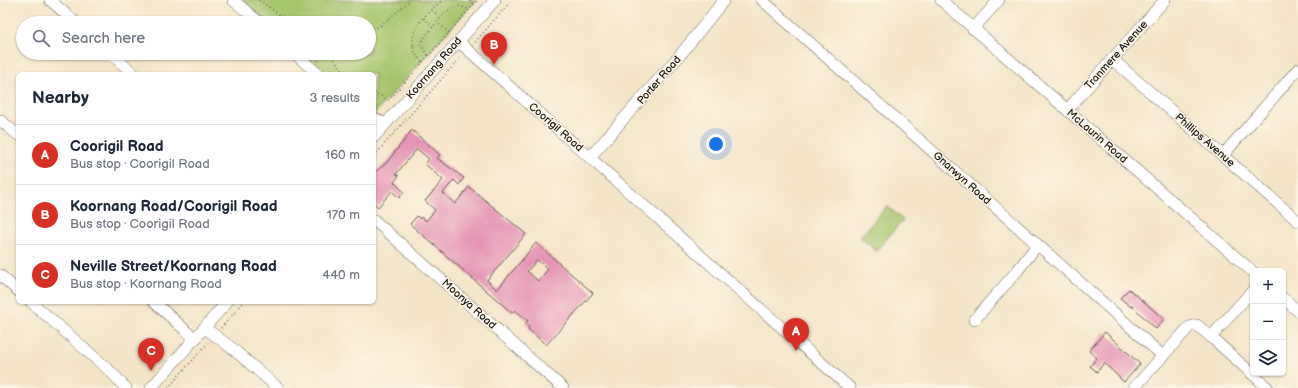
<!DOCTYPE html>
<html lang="en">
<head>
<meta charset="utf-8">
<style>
  :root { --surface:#fff; --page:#f6f6f7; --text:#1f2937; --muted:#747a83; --line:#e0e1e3; --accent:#d93025 }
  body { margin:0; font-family:"Balsamiq Sans",sans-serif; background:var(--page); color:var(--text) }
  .controls { position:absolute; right:12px; bottom:12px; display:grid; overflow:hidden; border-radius:6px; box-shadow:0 1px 3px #0004 }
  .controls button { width:36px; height:36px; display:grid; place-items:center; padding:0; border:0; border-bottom:1px solid var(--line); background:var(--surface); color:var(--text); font:20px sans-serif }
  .you { position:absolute; left:716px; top:144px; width:14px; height:14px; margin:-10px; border:3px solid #fff; border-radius:50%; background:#1a73e8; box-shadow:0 0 0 6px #1a73e833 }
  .badge { display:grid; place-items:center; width:26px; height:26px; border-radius:50%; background:var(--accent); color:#fff; font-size:13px; font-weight:700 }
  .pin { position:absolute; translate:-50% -33px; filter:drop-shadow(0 1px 2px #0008) }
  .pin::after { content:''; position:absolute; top:21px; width:14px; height:12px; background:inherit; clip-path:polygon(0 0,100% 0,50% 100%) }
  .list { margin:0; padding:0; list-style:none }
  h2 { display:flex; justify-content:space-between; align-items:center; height:52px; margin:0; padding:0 16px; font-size:17px }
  h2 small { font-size:13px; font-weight:400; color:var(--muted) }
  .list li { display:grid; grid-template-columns:26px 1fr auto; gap:12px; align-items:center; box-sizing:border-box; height:60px; padding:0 16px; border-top:1px solid var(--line) }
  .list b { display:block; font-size:15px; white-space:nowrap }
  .list p { margin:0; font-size:13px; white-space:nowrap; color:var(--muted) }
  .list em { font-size:13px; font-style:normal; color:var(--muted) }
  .icon { flex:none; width:22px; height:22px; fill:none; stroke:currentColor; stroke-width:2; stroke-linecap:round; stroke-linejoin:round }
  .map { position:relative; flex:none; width:1298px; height:388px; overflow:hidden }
  .search { position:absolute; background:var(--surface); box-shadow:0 1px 3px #0004; left:16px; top:16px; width:360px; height:44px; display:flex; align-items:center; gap:10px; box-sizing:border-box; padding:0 14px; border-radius:22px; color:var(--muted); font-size:15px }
  .panel { position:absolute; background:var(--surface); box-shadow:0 1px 3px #0004; left:16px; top:72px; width:360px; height:232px; border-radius:6px }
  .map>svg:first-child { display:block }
  .green { fill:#a6c46b; stroke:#617044 }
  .building { fill:#e592b4; fill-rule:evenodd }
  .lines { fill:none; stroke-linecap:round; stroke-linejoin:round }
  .minor-casing { stroke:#686259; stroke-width:12 }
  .path { stroke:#686259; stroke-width:1.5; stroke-dasharray:1 3; stroke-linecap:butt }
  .minor { stroke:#fff; stroke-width:11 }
  .labels { text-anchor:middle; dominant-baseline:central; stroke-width:3; stroke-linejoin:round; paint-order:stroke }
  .street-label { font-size:11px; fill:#1c1c1c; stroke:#fcf5e5 }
</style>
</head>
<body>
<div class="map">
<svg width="1298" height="388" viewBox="0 0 1298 388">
  <rect width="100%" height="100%" fill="#fcf5e5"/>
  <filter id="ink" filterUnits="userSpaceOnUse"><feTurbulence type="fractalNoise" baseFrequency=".025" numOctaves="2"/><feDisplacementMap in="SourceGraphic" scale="8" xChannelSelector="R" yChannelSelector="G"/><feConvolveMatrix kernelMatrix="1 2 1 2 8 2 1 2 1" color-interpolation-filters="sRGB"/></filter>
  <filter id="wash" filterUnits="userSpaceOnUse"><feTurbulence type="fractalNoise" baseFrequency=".012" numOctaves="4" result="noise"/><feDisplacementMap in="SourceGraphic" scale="16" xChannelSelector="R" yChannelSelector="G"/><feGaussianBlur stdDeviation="0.9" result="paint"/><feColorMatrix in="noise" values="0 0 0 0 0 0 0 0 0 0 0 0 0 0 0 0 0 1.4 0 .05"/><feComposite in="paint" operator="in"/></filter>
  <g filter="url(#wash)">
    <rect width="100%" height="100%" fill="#f4e5ca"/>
    <g class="green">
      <path d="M242 0H476L374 114V74H325L301 53H369V23H268Z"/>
      <path d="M887 206 903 220 876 251 860 237Z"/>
    </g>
    <g id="blocks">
      <g class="building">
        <path d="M412 130 440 155 437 158 464 178 459 185 454 180 443 193 455 204 469 187 526 234 487 280 497 290 536 243 593 293 546 345 528 329 529 327 525 324 528 321 515 310 512 313 410 224 417 216 420 219 421 217 426 221 435 210 425 201 443 180 425 164 429 159 417 149 396 174 399 176 394 182 404 192 399 198 392 191 378 207 374 203V173L387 162ZM537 260 548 269 538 281 527 271Z"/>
        <path d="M1129 289 1164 319 1156 329 1132 306 1131 307 1120 298Z"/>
        <path d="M1105 332 1140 364 1124 382 1104 363 1097 372 1090 366 1097 358 1089 351Z"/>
      </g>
    </g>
  </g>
  <g filter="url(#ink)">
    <use href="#blocks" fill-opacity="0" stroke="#686259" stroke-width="1"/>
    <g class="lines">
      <defs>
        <g id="minor">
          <path d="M50 0 76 23"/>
          <path d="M233 0 260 23"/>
          <path d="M762 0 1163 356"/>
          <path d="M941 0 1253 272"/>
          <path d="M973 29 999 0"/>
          <path d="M458 41 850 388"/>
          <path d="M110 53 134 74"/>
          <path d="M294 53 318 74"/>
          <path d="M1112 59 1298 221"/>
          <path d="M1067 110 1165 0"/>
          <path d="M374 118 385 124"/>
          <path d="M0 120 18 135"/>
          <path d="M374 137 495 0"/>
          <path d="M1223 155 1298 69"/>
          <path d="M590 157 681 54 724 0"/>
          <path d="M374 220 563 388"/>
          <path d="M0 275 18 291"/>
          <path d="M1283 298 1298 311"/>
          <path d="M31 302 110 371 126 388"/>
          <path d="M154 302 195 339"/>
          <path d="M974 320 1018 270 1037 245"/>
          <path d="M205 328 233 349 278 388"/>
          <path d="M1211 337 1268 388"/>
          <path d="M151 388 227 302"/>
          <path d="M1134 388 1189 327 1197 325 1211 337 1253 290"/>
        </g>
      </defs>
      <use href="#minor" class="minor-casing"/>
      <g class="path">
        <path d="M259 0 280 15 296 23"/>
        <path d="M470 0 474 4"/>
        <path d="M432 10 441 18"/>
        <path d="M424 18 433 27"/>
        <path d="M369 30 380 26 411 0"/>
        <path d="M449 33 437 22C446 12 455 0 469 10"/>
        <path d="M475 42 512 0"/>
        <path d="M412 46 422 45"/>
        <path d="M329 53 346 74"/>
        <path d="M428 55 422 47 423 39 437 22"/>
        <path d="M318 61 324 53"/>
        <path d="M422 62C400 40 422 15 443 0"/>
        <path d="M374 92 389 100 478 0"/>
        <path d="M374 156 461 57"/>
        <path d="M221 328 244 302"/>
        <path d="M168 388 208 343"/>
      </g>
      <use href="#minor" class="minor"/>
    </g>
  </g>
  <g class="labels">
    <g class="street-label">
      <text transform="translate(1116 55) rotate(-48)">Tranmere Avenue</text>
      <text transform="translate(434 68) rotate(-49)">Koornang Road</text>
      <text transform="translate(659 80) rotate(-49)">Porter Road</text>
      <text transform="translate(556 127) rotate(41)">Coorigil Road</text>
      <text transform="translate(1097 136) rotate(41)">McLaurin Road</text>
      <text transform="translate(1205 140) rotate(41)">Phillips Avenue</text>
      <text transform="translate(962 178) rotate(42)">Gnarwyn Road</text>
      <text transform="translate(469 304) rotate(42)">Moonya Road</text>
    </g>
  </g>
</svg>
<div class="controls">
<button>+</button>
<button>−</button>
<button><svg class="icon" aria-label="layers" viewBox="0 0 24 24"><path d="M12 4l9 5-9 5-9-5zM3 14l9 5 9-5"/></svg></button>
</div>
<div class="you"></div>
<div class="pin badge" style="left:796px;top:351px">A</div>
<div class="pin badge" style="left:494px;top:65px">B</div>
<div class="pin badge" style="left:151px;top:371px">C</div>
<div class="search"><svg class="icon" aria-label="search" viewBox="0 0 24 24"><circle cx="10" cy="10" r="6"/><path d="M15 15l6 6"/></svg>Search here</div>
<section class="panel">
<h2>Nearby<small>3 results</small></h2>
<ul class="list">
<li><span class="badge">A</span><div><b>Coorigil Road</b><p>Bus stop · Coorigil Road</p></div><em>160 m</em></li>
<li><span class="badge">B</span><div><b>Koornang Road/Coorigil Road</b><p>Bus stop · Coorigil Road</p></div><em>170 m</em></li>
<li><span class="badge">C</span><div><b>Neville Street/Koornang Road</b><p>Bus stop · Koornang Road</p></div><em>440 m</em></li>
</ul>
</section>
</div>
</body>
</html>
